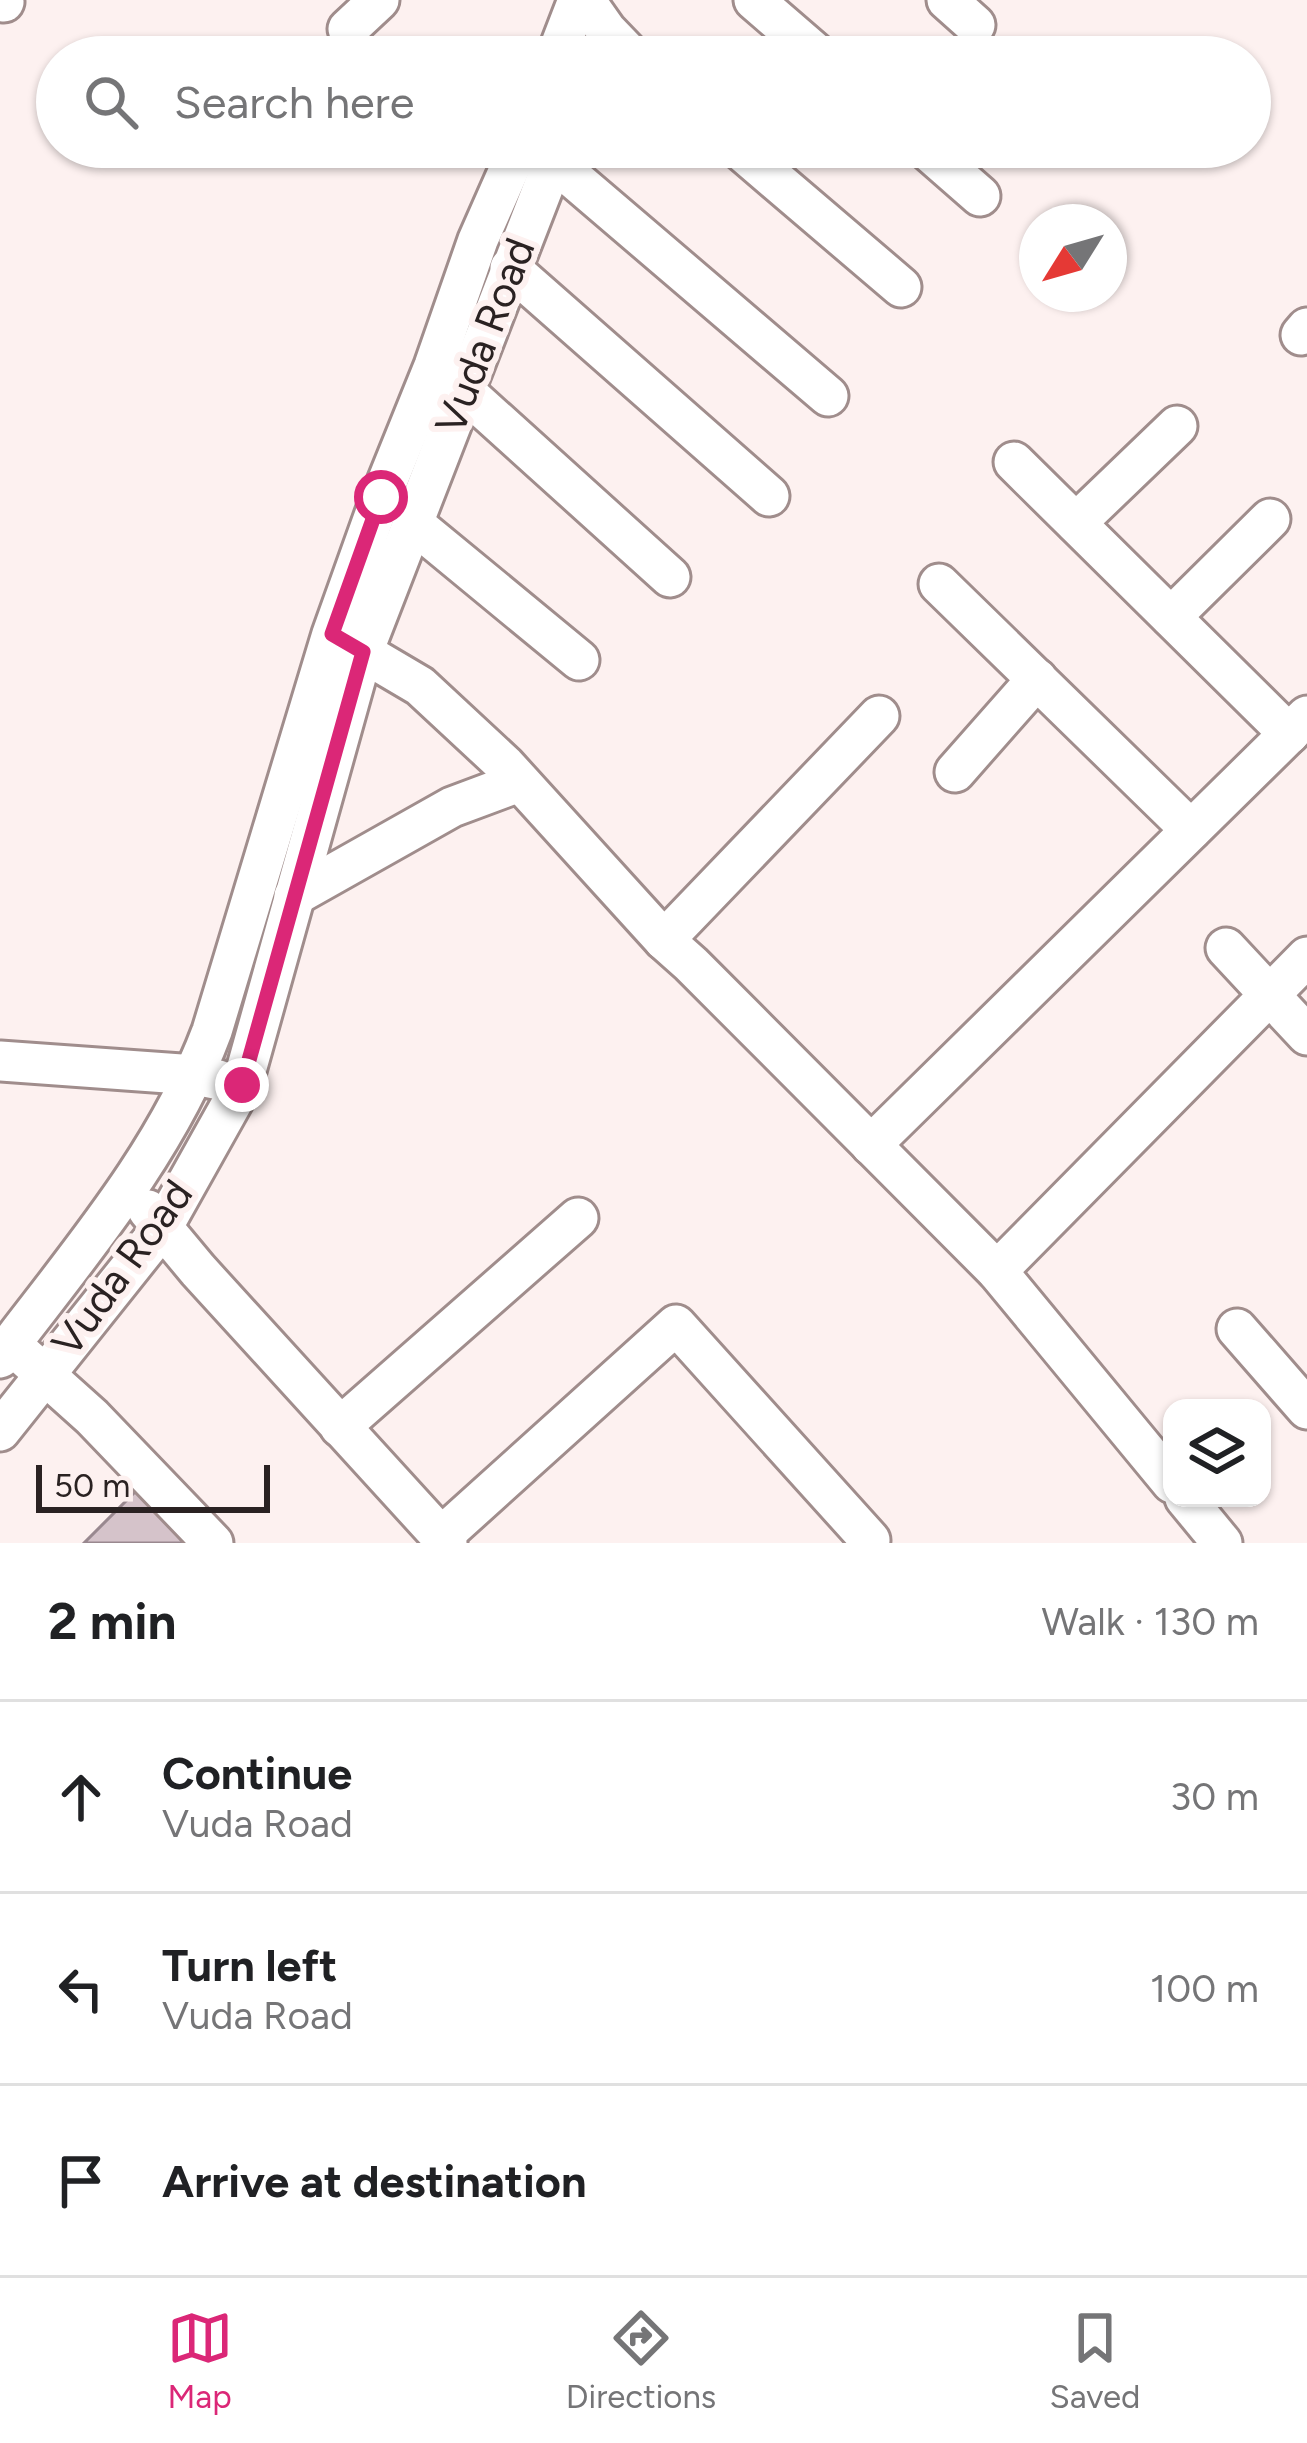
<!DOCTYPE html>
<html lang="en">
<head>
<meta charset="utf-8">
<style>
  :root { --surface:#fff; --page:#f2f2f2; --text:#202124; --muted:#757577; --line:#e0e0e0; --accent:#db2777 }
  body { margin:0; font-family:Figtree,sans-serif; background:var(--page); color:var(--text) }
  .controls { position:absolute; right:36px; bottom:36px; display:grid; overflow:hidden; border-radius:24px; box-shadow:0 3px 9px #0004 }
  .controls button { width:108px; height:108px; display:grid; place-items:center; padding:0; border:0; border-bottom:3px solid var(--line); background:var(--surface); color:var(--text); font:60px sans-serif }
  .compass { position:absolute; left:1019px; top:204px; width:108px; height:108px; border-radius:50%; background:var(--surface); box-shadow:0 3px 9px #0004; rotate:233deg }
  .scale { position:absolute; left:36px; bottom:30px; width:234px; box-sizing:border-box; padding-left:12px; border:6px solid #2a2222; border-top:0; font-size:33px; line-height:42px; white-space:nowrap; color:#2a2222; -webkit-text-stroke:9px #fdf1f0; paint-order:stroke }
  .stop { position:absolute; width:36px; height:36px; margin:-27px; border:9px solid #db2777; border-radius:50%; background:#fff }
  .stop.end { background:#db2777; border-color:#fff; box-shadow:0 3px 12px #0008 }
  .list { margin:0; padding:0; list-style:none }
  h2 { display:flex; justify-content:space-between; align-items:center; height:156px; margin:0; padding:0 48px; font-size:51px }
  h2 small { font-size:39px; font-weight:400; color:var(--muted) }
  .list li { display:grid; grid-template-columns:78px 1fr auto; gap:36px; align-items:center; box-sizing:border-box; height:192px; padding:0 48px; border-top:3px solid var(--line) }
  .list b { display:block; font-size:45px; white-space:nowrap }
  .list p { margin:0; font-size:39px; white-space:nowrap; color:var(--muted) }
  .list em { font-size:39px; font-style:normal; color:var(--muted) }
  .icon { flex:none; width:66px; height:66px; fill:none; stroke:currentColor; stroke-width:2; stroke-linecap:round; stroke-linejoin:round }
  .map { position:relative; flex:none; width:1307px; height:1543px; overflow:hidden }
  .search { position:absolute; background:var(--surface); box-shadow:0 3px 9px #0004; left:36px; right:36px; top:36px; height:132px; display:flex; align-items:center; gap:30px; box-sizing:border-box; padding:0 42px; border-radius:66px; color:var(--muted); font-size:45px }
  .sheet { height:732px; background:var(--surface) }
  nav { display:flex; justify-content:space-around; align-items:center; box-sizing:border-box; height:168px; border-top:3px solid var(--line); background:var(--surface); font-size:33px; color:var(--muted) }
  nav a { display:grid; justify-items:center; gap:6px }
  nav .on { color:var(--accent) }
  .map>svg:first-child { display:block }
  .building { fill:#d5c3ca; stroke:#99888f; stroke-width:3 }
  .lines { fill:none; stroke-linecap:round; stroke-linejoin:round }
  .minor-casing { stroke:#a08d8c; stroke-width:45 }
  .minor { stroke:#fff; stroke-width:39 }
  .route { stroke:#db2777; stroke-width:15 }
  .labels { text-anchor:middle; dominant-baseline:central; stroke-width:12; stroke-linejoin:round; paint-order:stroke }
  .street-label { font-size:42px; fill:#2a2222; stroke:#fdf1f0 }
</style>
</head>
<body>
<div class="map">
<svg width="1307" height="1543" viewBox="0 0 1307 1543">
  <rect width="100%" height="100%" fill="#fdf1f0"/>
  <path class="building" d="M137 1490 184 1543H84Z"/>
  <g class="lines">
    <defs>
      <g id="minor">
        <path d="M1 0 4 2"/>
        <path d="M585 0 606 30 632 57"/>
        <path d="M754 0 820 57"/>
        <path d="M947 0 975 25"/>
        <path d="M348 29 379 0"/>
        <path d="M556 57 578 0"/>
        <path d="M737 147 901 287"/>
        <path d="M924 147 980 196"/>
        <path d="M553 161 828 396"/>
        <path d="M510 268 769 496"/>
        <path d="M1301 335 1307 328"/>
        <path d="M463 390 670 577"/>
        <path d="M1014 462 1289 734"/>
        <path d="M1076 523 1177 426"/>
        <path d="M414 524 579 660"/>
        <path d="M939 584 1191 830"/>
        <path d="M1171 617 1270 519"/>
        <path d="M342 640 420 686 505 765 664 940 691 964 997 1271 1172 1483"/>
        <path d="M955 772 1037 679"/>
        <path d="M294 896 452 807 519 782"/>
        <path d="M664 940 879 716"/>
        <path d="M1226 948 1307 1035"/>
        <path d="M0 1061 195 1075 219 1080"/>
        <path d="M871 1145 1307 716"/>
        <path d="M148 1210 198 1270 447 1543"/>
        <path d="M997 1271 1307 957"/>
        <path d="M1237 1329 1307 1409"/>
        <path d="M24 1356 92 1417 213 1543"/>
        <path d="M0 1358C78 1255 166 1154 212 1031L332 634 381 497 434 366 478 240 519 147"/>
        <path d="M340 1427 578 1218"/>
        <path d="M0 1431 162 1228 242 1085 363 652 559 147"/>
        <path d="M1185 1498 1222 1543"/>
        <path d="M441 1537 676 1325 870 1540 866 1543"/>
      </g>
    </defs>
    <use href="#minor" class="minor-casing"/>
    <use href="#minor" class="minor"/>
  </g>
  <g class="lines">
    <path class="route" d="M242 1085 363 652 332 634 381 497"/>
  </g>
  <g class="labels">
    <g class="street-label">
      <text transform="translate(485 336) rotate(-69)">Vuda Road</text>
      <text transform="translate(122 1268) rotate(-54)">Vuda Road</text>
    </g>
  </g>
</svg>
<div class="controls">
<button><svg class="icon" aria-label="layers" viewBox="0 0 24 24"><path d="M12 4l9 5-9 5-9-5zM3 14l9 5 9-5"/></svg></button>
</div>
<svg class="compass" viewBox="-18 -18 36 36"><path d="M0-13l5 13h-10z" fill="#e53935"/><path d="M0 13l5-13h-10z" fill="#757577"/></svg>
<div class="scale">50 m</div>
<div class="stop" style="left:381px;top:497px"></div>
<div class="stop end" style="left:242px;top:1085px"></div>
<div class="search"><svg class="icon" aria-label="search" viewBox="0 0 24 24"><circle cx="10" cy="10" r="6"/><path d="M15 15l6 6"/></svg>Search here</div>
</div>
<section class="sheet">
<h2>2 min<small>Walk · 130 m</small></h2>
<ul class="list">
<li><svg class="icon" aria-label="ahead" viewBox="0 0 24 24"><path d="M12 20V5M6 11l6-6 6 6"/></svg><div><b>Continue</b><p>Vuda Road</p></div><em>30 m</em></li>
<li><svg class="icon" aria-label="left" viewBox="0 0 24 24"><path d="M17 20v-9H6M10 6l-5 5 5 5"/></svg><div><b>Turn left</b><p>Vuda Road</p></div><em>100 m</em></li>
<li><svg class="icon" aria-label="arrive" viewBox="0 0 24 24"><path d="M6 21V4h12l-3 4 3 4H6"/></svg><div><b>Arrive at destination</b></div></li>
</ul>
</section>
<nav>
<a class="on"><svg class="icon" aria-label="map" viewBox="0 0 24 24"><path d="M3 6l6-2 6 2 6-2v14l-6 2-6-2-6 2zM9 4v14M15 6v14"/></svg>Map</a>
<a><svg class="icon" aria-label="directions" viewBox="0 0 24 24"><path d="M12 3l9 9-9 9-9-9zM9 14v-3h6M13 9l2 2-2 2"/></svg>Directions</a>
<a><svg class="icon" aria-label="saved" viewBox="0 0 24 24"><path d="M7 4h10v16l-5-4-5 4z"/></svg>Saved</a>
</nav>
</body>
</html>
